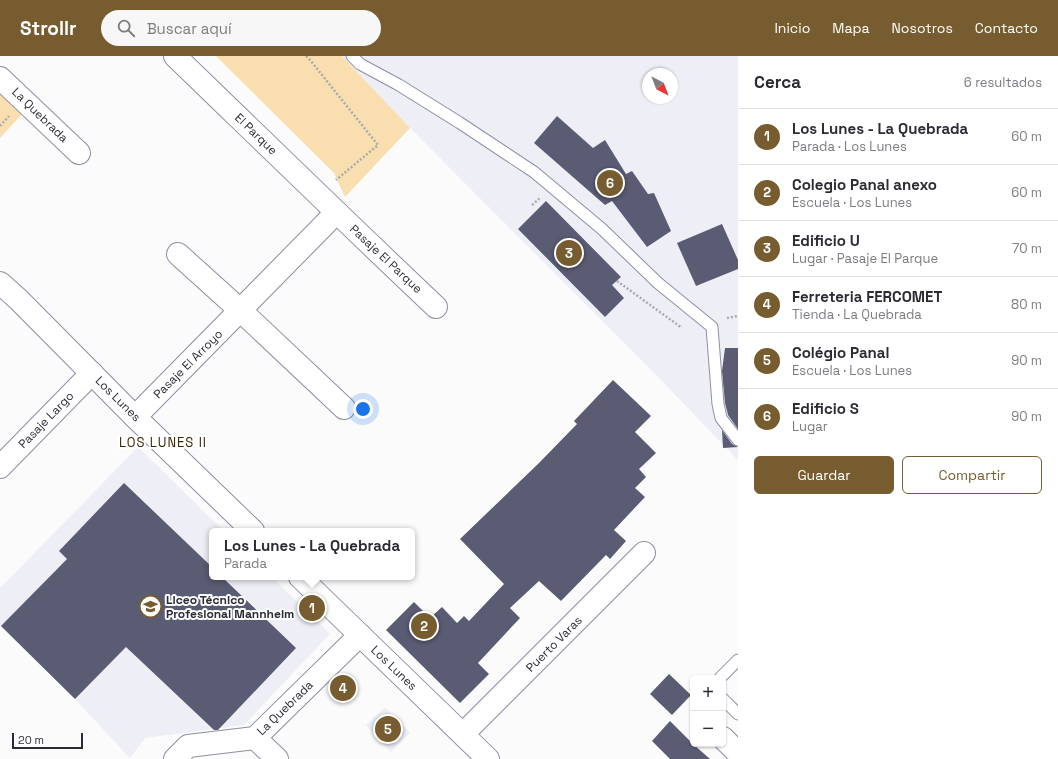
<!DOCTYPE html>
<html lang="es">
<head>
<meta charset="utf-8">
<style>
  :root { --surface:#fff; --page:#f7f7f7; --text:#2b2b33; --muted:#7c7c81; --line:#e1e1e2; --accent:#765c2e }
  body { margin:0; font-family:"Space Grotesk",sans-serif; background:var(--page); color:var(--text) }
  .controls { position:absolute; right:12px; bottom:12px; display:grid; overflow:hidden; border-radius:6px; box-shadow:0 1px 3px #0004 }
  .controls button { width:36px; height:36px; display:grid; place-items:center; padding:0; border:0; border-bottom:1px solid var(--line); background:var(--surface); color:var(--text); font:20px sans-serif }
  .compass { position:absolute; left:642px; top:12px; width:36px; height:36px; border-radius:50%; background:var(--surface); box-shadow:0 1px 3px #0004; rotate:138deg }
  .scale { position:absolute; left:12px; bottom:10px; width:71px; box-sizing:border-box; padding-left:4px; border:2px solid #292b35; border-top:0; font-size:11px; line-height:14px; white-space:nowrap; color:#292b35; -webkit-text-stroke:3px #fff; paint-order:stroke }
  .you { position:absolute; left:363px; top:353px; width:14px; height:14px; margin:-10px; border:3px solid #fff; border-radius:50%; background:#1a73e8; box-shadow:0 0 0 6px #1a73e833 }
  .badge { display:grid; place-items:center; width:26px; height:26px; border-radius:50%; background:var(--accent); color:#fff; font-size:13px; font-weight:700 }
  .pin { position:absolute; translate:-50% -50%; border:2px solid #fff; box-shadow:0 1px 4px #0006 }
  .popup { position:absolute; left:209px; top:472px; width:206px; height:52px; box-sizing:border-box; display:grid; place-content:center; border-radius:6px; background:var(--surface); filter:drop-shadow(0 1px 3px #0005); font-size:13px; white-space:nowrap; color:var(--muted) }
  .popup b { font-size:15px; color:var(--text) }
  .popup::after { content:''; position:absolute; left:50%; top:100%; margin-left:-8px; border:8px solid transparent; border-top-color:var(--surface) }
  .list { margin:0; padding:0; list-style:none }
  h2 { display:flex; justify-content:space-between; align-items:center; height:52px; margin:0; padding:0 16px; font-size:17px }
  h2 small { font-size:13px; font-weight:400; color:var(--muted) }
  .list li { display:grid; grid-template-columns:26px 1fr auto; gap:12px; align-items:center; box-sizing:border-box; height:56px; padding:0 16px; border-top:1px solid var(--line) }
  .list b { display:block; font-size:15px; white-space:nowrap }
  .list p { margin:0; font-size:13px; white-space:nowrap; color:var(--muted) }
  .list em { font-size:13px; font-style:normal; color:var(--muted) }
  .actions { display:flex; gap:8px; padding:12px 16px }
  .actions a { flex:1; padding:9px 0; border:1px solid var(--accent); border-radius:6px; text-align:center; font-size:14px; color:var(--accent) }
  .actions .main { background:var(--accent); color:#fff }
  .icon { flex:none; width:22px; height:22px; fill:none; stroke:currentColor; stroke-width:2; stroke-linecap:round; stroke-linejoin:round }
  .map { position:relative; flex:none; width:738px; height:703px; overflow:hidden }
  header { display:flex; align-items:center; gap:24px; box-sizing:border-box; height:56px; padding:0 20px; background:var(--accent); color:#fff }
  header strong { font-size:19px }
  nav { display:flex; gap:22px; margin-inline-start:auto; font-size:14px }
  .search { width:280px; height:36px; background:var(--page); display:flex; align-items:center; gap:10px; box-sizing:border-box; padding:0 14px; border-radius:22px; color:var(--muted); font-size:15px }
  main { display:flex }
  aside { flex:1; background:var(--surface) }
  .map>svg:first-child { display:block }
  .built { fill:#eeeff6; fill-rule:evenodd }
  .green { fill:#f9deaf }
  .building { fill:#595c72 }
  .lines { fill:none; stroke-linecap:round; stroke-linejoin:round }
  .service-casing { stroke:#8b8ea7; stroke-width:13 }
  .minor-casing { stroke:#8b8ea7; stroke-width:24 }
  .tertiary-casing { stroke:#8b8ea7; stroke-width:24 }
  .path { stroke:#aaaaae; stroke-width:2.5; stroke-dasharray:2 2; stroke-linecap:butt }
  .service { stroke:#fff; stroke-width:11 }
  .minor { stroke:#fff; stroke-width:22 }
  .tertiary { stroke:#fff; stroke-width:22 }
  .labels { text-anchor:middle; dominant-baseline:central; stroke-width:4; stroke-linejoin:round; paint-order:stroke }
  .street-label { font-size:12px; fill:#292b35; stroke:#fff }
  .poi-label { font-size:12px; font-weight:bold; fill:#292b35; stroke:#fff; text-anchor:start }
  .neighbourhood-label { font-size:13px; letter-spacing:1px; fill:#392600; stroke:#fff }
</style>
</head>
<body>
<header>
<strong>Strollr</strong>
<div class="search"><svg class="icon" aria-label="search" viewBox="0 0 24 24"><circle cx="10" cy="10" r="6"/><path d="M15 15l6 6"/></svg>Buscar aquí</div>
<nav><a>Inicio</a><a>Mapa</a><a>Nosotros</a><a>Contacto</a></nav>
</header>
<main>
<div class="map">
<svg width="738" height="703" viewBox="0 0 738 703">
  <rect width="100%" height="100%" fill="#fbfbfb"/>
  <g class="built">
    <path d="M342 0H738V404L659 322 410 72ZM648 18H672V42H648Z"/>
    <path d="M138 391 224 475H212V521H272L330 578 244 669 145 682 130 702 75 643 0 570V532Z"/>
    <path d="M385 651 410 677 391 696 366 669Z"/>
  </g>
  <g class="green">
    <path d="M216 0H342L410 72 345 141 334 117Z"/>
    <path d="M0 34 24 56 0 82Z"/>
  </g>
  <g class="building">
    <path d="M557 60 593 92 605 84 626 118 632 115 648 138 654 137 671 175 647 191 612 145 605 149 534 87Z"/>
    <path d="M546 145 621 221 612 229 624 242 605 261 518 173Z"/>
    <path d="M722 168 738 204V213L696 230 677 187Z"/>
    <path d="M725 292H738V373L728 359 725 347 722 315Z"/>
    <path d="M613 324 651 360 635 376 656 397 639 413 646 421 635 432 645 441 614 474 626 485 610 503 606 499 561 545 539 525 510 552 520 562 478 607 489 618 460 647 386 574 414 546 430 562 442 551 457 567 464 560 469 565 504 528 460 483 539 407 577 368 574 365Z"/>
    <path d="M722 374 732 388 738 391 723 392Z"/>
    <path d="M124 427 212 511V521H222L296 592 218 674H214L126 591 75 643 1 570 67 503 59 495Z"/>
    <path d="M669 618 691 639 672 659 650 638Z"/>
    <path d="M670 665 693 688 710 703H670L652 685Z"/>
  </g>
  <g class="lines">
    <defs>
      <g id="service">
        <path d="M352 0 360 8 399 29 460 67 534 116 602 173 658 227 712 271 718 348 721 362 738 384"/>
        <path d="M720 622 738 604"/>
        <path d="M723 643 738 658"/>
      </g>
      <g id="minor">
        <path d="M175 0C262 84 348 168 436 251"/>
        <path d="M0 22 79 97"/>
        <path d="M178 198 240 254 344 352"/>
        <path d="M135 361 327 166 336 156"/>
        <path d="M0 411 92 317"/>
        <path d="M463 678 644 497"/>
        <path d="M255 682 277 703"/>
        <path d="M723 682 738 697"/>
        <path d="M175 703 188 690 255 682 360 579"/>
      </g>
      <g id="tertiary">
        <path d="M0 227 19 244 135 361 253 475"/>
        <path d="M300 521 488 703"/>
      </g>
    </defs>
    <use href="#service" class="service-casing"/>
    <use href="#minor" class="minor-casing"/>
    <use href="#tertiary" class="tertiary-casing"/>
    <g class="path">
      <path d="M306 0 310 4 378 89 336 124"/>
      <path d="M0 70 9 60"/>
      <path d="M532 149 540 142"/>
      <path d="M617 225 682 272"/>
      <path d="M727 262 738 260"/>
    </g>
    <use href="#service" class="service"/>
    <use href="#minor" class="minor"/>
    <use href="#tertiary" class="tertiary"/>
  </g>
  <defs>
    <symbol id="school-ring" viewBox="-11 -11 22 22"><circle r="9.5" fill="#fff" stroke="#765c2e" stroke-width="1.5"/><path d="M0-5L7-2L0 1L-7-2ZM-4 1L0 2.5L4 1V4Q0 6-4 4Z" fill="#765c2e"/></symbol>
  </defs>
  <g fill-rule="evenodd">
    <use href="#school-ring" x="138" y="538" width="25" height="25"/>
  </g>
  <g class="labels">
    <g class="street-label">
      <text transform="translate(40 59) rotate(44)">La Quebrada</text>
      <text transform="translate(256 78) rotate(44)">El Parque</text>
      <text transform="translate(386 203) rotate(43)">Pasaje El Parque</text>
      <text transform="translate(188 308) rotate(-45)">Pasaje El Arroyo</text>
      <text transform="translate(118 343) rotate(45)">Los Lunes</text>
      <text transform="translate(46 364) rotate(-46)">Pasaje Largo</text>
      <text transform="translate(554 588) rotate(-45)">Puerto Varas</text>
      <text transform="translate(394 612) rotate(44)">Los Lunes</text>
      <text transform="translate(285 652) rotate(-44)">La Quebrada</text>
    </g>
    <g class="poi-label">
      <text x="166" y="544">Liceo Técnico<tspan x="166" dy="14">Profesional Mannheim</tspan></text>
    </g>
    <g class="neighbourhood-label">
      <text x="163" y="386">LOS LUNES II</text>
    </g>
  </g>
</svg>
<div class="controls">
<button>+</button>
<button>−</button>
</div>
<svg class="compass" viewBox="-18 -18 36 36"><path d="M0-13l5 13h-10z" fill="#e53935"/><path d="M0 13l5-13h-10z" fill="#7c7c81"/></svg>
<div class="scale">20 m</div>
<div class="you"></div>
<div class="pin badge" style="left:312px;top:552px">1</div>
<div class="popup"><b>Los Lunes - La Quebrada</b>Parada</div>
<div class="pin badge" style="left:424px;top:570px">2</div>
<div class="pin badge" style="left:569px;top:197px">3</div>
<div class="pin badge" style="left:343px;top:632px">4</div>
<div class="pin badge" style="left:388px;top:673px">5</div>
<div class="pin badge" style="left:610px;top:127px">6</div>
</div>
<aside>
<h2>Cerca<small>6 resultados</small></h2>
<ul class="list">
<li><span class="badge">1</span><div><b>Los Lunes - La Quebrada</b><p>Parada · Los Lunes</p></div><em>60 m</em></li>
<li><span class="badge">2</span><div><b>Colegio Panal anexo</b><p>Escuela · Los Lunes</p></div><em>60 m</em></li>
<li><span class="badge">3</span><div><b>Edificio U</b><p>Lugar · Pasaje El Parque</p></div><em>70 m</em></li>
<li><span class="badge">4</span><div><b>Ferreteria FERCOMET</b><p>Tienda · La Quebrada</p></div><em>80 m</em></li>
<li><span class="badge">5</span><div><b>Colégio Panal</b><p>Escuela · Los Lunes</p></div><em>90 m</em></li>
<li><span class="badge">6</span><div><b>Edificio S</b><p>Lugar</p></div><em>90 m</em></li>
</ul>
<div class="actions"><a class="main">Guardar</a><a>Compartir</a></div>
</aside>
</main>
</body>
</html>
